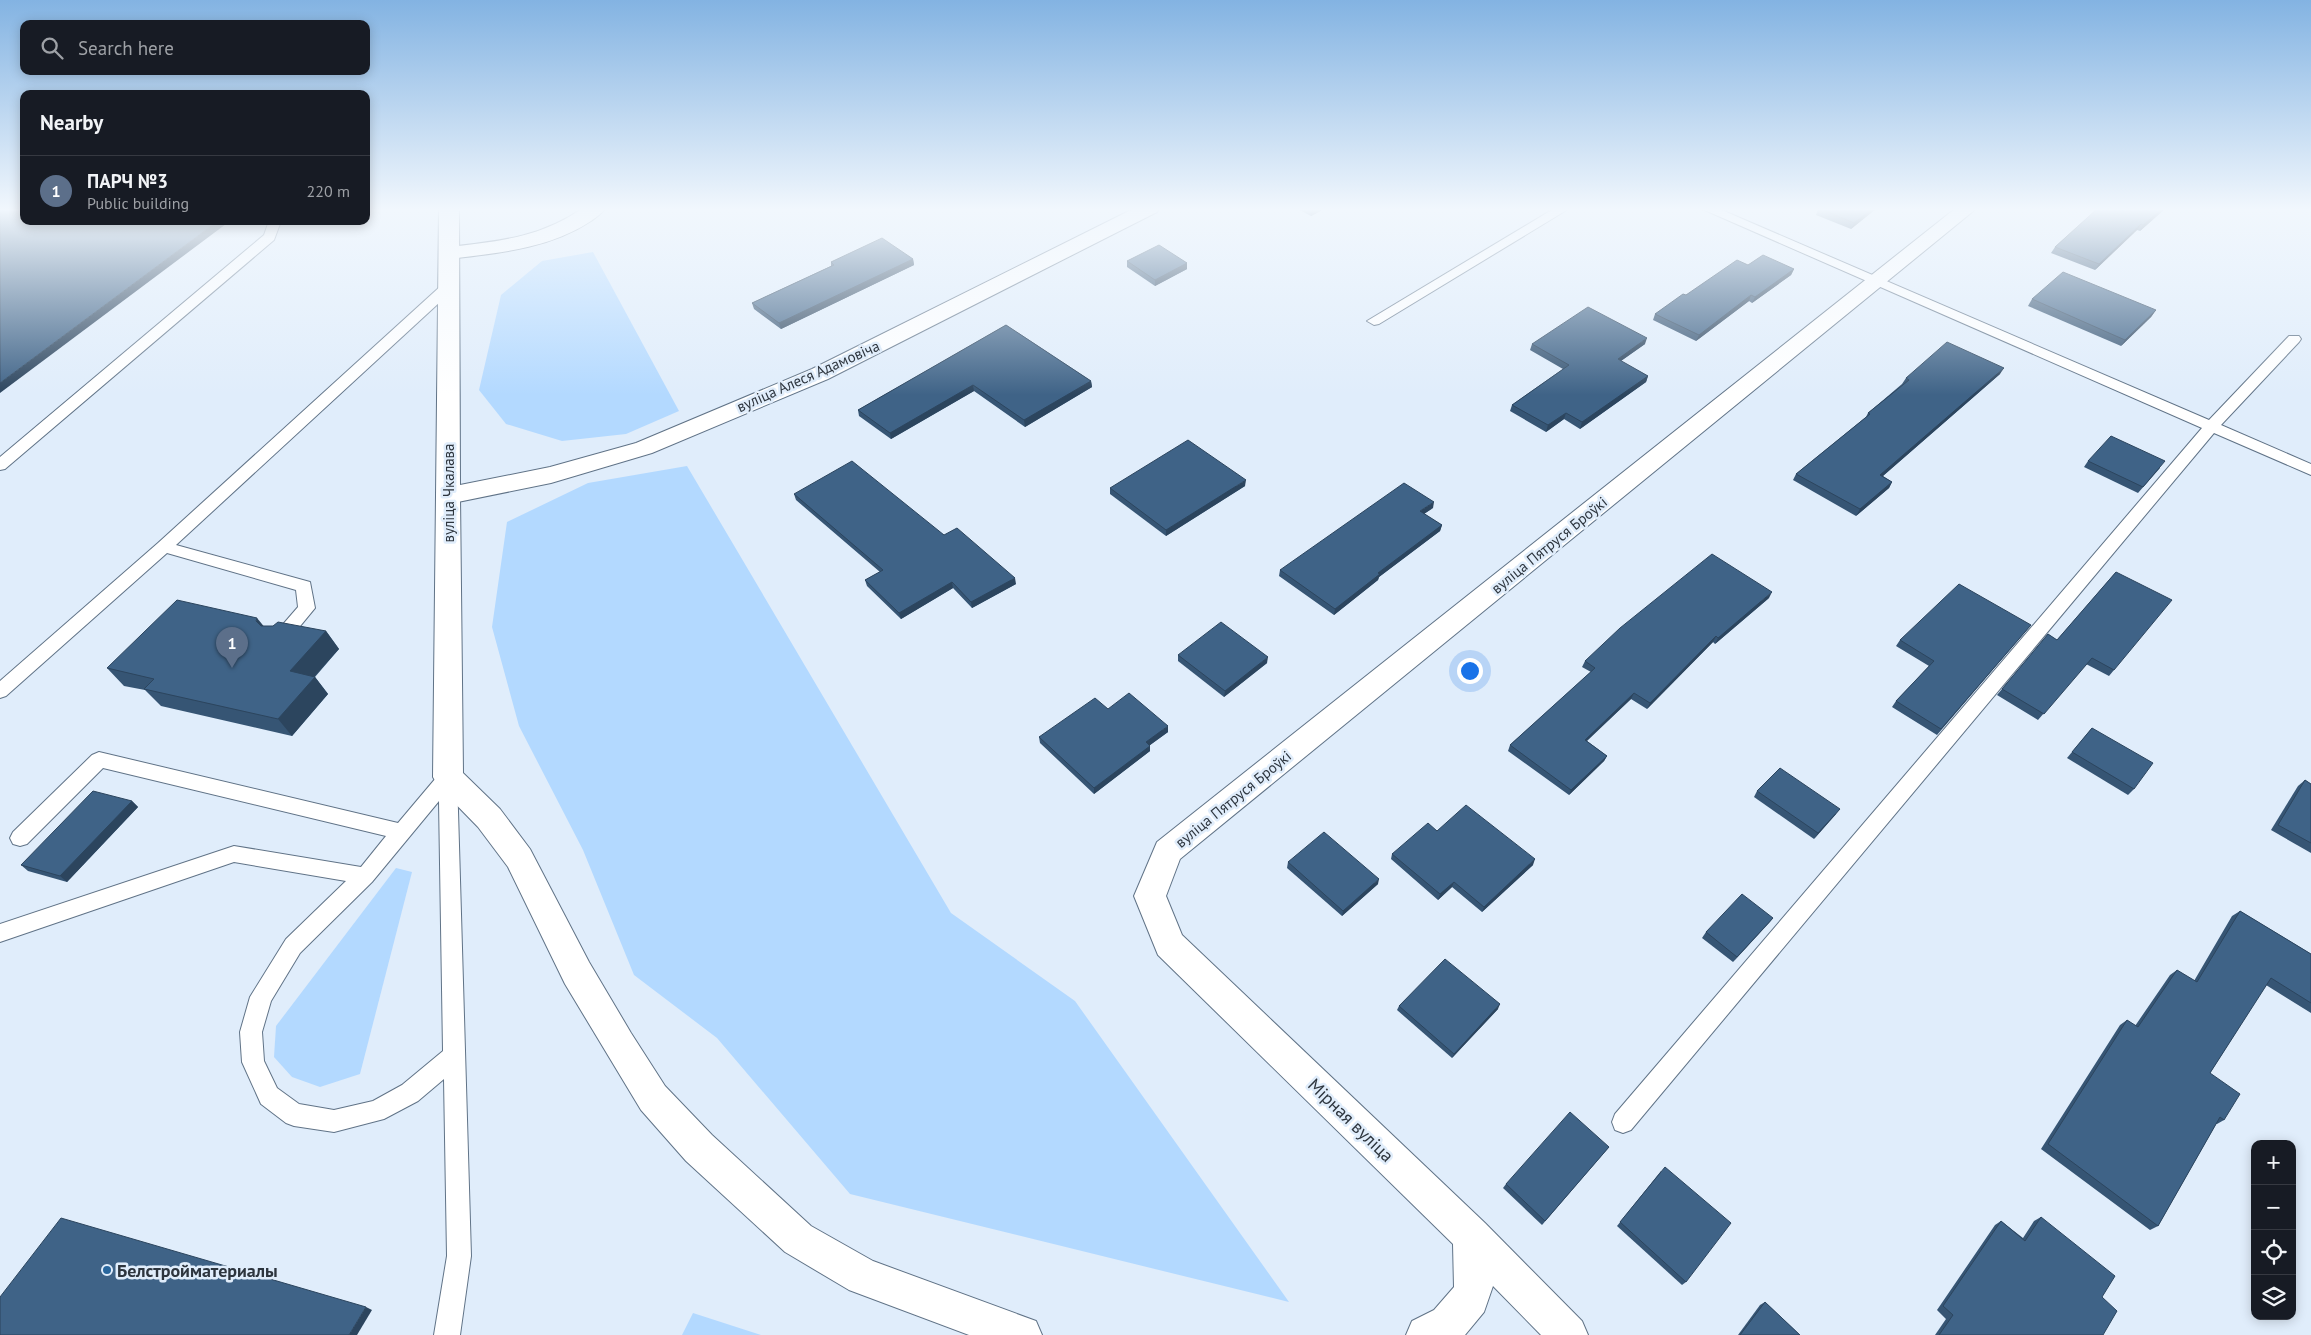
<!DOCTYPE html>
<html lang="en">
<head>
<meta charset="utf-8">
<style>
  :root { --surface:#171b24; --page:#242831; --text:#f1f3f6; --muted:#9ea1a6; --line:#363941; --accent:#97b4ce }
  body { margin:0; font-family:"PT Sans",sans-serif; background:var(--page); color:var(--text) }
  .controls { position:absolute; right:15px; bottom:15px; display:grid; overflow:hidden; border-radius:10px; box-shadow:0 2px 12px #0003 }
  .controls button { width:45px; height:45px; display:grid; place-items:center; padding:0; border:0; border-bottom:1px solid var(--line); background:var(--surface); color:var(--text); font:25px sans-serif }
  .you { position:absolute; left:1469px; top:670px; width:18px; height:18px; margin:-12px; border:4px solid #fff; border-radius:50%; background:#1a73e8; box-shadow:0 0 0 8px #1a73e833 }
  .badge { display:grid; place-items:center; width:32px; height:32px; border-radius:50%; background:var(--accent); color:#fff; font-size:16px; font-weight:700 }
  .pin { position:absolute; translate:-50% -41px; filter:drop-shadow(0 1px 2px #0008) }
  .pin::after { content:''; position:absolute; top:26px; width:18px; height:15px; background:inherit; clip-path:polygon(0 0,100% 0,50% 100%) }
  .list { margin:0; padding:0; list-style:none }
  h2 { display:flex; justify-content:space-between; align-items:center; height:65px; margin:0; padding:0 20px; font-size:21px }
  h2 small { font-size:16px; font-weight:400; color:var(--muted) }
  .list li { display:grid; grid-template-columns:32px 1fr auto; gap:15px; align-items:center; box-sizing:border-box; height:70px; padding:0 20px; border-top:1px solid var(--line) }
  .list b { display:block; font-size:19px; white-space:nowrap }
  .list p { margin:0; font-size:16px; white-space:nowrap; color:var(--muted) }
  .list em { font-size:16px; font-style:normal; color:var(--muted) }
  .icon { flex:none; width:28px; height:28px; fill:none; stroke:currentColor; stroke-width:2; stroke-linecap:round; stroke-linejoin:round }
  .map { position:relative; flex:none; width:2311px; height:1335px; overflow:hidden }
  .search { position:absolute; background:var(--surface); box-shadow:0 2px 12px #0003; left:20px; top:20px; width:350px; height:55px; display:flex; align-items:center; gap:12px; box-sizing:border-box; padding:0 18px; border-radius:10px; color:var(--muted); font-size:19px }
  .panel { position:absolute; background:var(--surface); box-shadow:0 2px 12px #0003; left:20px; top:90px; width:350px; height:135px; border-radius:10px }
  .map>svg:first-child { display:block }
  .green { fill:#b3d9ff }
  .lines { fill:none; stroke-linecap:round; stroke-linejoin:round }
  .service-casing { stroke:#607387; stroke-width:2 }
  .minor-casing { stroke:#607387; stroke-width:2 }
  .tertiary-casing { stroke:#607387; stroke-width:2 }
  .service { fill:#fff; fill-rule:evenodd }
  .minor { fill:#fff; fill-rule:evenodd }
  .tertiary { fill:#fff; fill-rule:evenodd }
  .wall { fill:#365574 }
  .shaded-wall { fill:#2c455e }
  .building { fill:#3f6387; stroke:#2c455e }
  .poi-dot { fill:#28669d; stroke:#e0edfb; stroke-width:2 }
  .labels { text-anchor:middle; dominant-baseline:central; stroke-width:5; stroke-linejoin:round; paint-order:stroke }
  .street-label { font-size:15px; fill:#2d353e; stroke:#e0edfb }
  .near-street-label { font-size:18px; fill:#2d353e; stroke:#e0edfb }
  .near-poi-label { font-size:18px; font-weight:bold; fill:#2d353e; stroke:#e0edfb; text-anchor:start }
</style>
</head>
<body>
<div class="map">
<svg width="2311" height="1335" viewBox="0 0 2311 1335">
  <rect width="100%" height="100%" fill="#e0edfb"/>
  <g class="green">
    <path d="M593 252 679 411 626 434 562 441 506 424 479 390 501 295 542 261Z"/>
    <path d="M687 466 951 913 1075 1001 1289 1302 850 1194 717 1038 634 975 583 850 519 726 492 627 507 522 588 483Z"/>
    <path d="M396 868 412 872 360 1074 320 1087 292 1077 274 1057 276 1026Z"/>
    <path d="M693 1313 761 1335H682Z"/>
  </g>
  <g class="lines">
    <defs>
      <g id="service">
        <path d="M1555 208H1570L1379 324 1374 325 1367 321Z"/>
        <path d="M1700 208H1717L2209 420 2289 336H2299L2301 339 2299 342 2221 425 2311 464V475L2214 433 1631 1130 1623 1133 1615 1130 1612 1122 1615 1114 2202 428Z"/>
        <path d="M269 221H281L274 240 5 469 0 470V457L264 235Z"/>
        <path d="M448 283 453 284 455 287 453 290 176 545 310 582 315 608 287 642 281 643 275 642 272 637 298 607 296 590 167 553 6 696 0 698V681L158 543 443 284Z"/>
        <path d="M99 752 398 823 441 772 448 769 455 772 457 777 471 1256 460 1335H434L447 1256 444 1079 418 1101 384 1119 334 1132 294 1126 286 1123 261 1104 242 1062 240 1032 250 997 286 939 346 881 234 862 0 942V924L234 846 361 867 386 836 103 768 27 844 20 846 13 844 10 838 13 832 92 755ZM439 801 443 1051 402 1085 373 1101 334 1110 299 1104 277 1088 264 1061 262 1032 271 1001 300 953 372 882Z"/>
      </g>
      <g id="minor">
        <path d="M583 208H605C602 214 596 217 591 221 549 249 498 253 449 259L442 257 439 253 442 249 449 247C499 241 540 238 583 208Z"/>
        <path d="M1956 208H1977L1180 859 1166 896 1182 935 1485 1223 1582 1321 1588 1335H1541L1493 1286 1484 1312 1465 1335H1406L1412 1321 1434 1310 1454 1287 1453 1244 1158 955 1134 896 1157 842Z"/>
        <path d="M448 488 457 490 460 496 463 773 500 809 530 849 589 962 631 1033 665 1086 712 1135 811 1226 873 1261 1036 1321 1042 1335H969L849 1290 785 1252 686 1161 641 1110 565 984 508 867 478 827 438 786 433 777 436 496 439 490Z"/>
      </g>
      <path id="tertiary" d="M439 208H459L460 485 550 467 636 443 812 369 1135 208H1159L1157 212 828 379 652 453 551 483 448 504 439 502 436 496Z"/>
    </defs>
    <use href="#service" class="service-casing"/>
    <use href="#minor" class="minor-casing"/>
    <use href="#tertiary" class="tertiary-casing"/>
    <use href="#service" class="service"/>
    <use href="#minor" class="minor"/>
    <use href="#tertiary" class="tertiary"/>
  </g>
  <g class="wall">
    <path d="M1296 208H1326L1311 216Z"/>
    <path d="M1877 208 1851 229 1816 215 1818 209Z"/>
    <path d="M2098 208H2166L2140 231 2137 230 2095 270 2051 253 2055 247Z"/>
    <path d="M913 259 914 265 781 329 754 309 752 303 831 266V262Z"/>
    <path d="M1127 261 1187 263V269L1155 286 1127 267Z"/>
    <path d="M1748 265 1794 269 1791 275 1752 303 1749 301 1696 341 1653 320 1655 314 1686 295Z"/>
    <path d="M2032 299 2156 310 2151 317 2121 346 2028 306Z"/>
    <path d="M1006 325 1091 381 1092 387 1025 427 974 391 891 439 859 416 858 410Z"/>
    <path d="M1532 344H1645L1621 361 1648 376 1646 382 1580 429 1564 419 1546 432 1510 411 1512 405 1563 369 1530 350Z"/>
    <path d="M2000 374 1883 476 1892 482 1889 488 1856 516 1793 480 1796 474 1866 417 1868 413 1902 384 1906 378Z"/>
    <path d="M2088 461 2160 468 2138 493 2084 467Z"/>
    <path d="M1245 486 1166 536 1110 494V488Z"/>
    <path d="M794 494 944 535 1016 584 972 608 953 588 901 619 867 586 865 580 880 572 796 500Z"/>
    <path d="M1433 508 1424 514 1442 525 1440 531 1379 577 1378 580 1334 615 1279 576 1280 570Z"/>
    <path d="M2116 572 2114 670 2109 676 2086 664 2038 720 1997 695 2048 634 2057 640Z"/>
    <path d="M1769 598 1715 644 1713 642 1647 709 1631 699 1587 741 1607 756 1604 761 1569 795 1508 751 1510 745 1591 672 1582 667 1585 661Z"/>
    <path d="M2031 625 1937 735 1892 707 1896 701 1929 666 1896 646 1900 640Z"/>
    <path d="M264 626 326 631 339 649 315 677 328 694 292 736 161 706 145 690 124 686 107 668Z"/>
    <path d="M1178 655 1267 663 1224 697 1178 661Z"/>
    <path d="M1108 709 1168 732 1150 745V751L1094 794 1040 743 1039 737Z"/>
    <path d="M2092 728 2134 789 2128 795 2067 758Z"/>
    <path d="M2305 780 2311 784V853L2271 830 2298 786Z"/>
    <path d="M1757 791 1836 814 1814 839 1754 797Z"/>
    <path d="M132 801 138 807 67 882 28 871 21 865Z"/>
    <path d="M1437 831 1533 865 1482 912 1452 887 1438 900 1391 859 1392 854Z"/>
    <path d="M1288 862 1378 884 1342 916 1287 868Z"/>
    <path d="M2240 911 2311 954V1013L2266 985 2210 1073 2224 1120 2217 1124H2216L2158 1226 2150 1230 2041 1149 2120 1025 2127 1020 2135 1026 2170 975 2177 970 2194 981 2232 916Z"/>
    <path d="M1773 918 1733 962 1702 938 1706 932Z"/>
    <path d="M1399 1006 1498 1009 1452 1058 1397 1010Z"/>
    <path d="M1609 1147 1542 1225 1503 1188 1506 1184Z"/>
    <path d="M1661 1171 1686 1282 1682 1285 1617 1226Z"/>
    <path d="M2041 1217 2102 1297 2103 1335H1935L1946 1319 1937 1310 1995 1225 2001 1221 2023 1238 2034 1221Z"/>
    <path d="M1765 1302 1800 1335H1738L1760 1305Z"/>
  </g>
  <g class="shaded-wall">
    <path d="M1316 208H1326L1311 216V210Z"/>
    <path d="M1873 208H1877L1851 229 1854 223Z"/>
    <path d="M2163 208H2166L2140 231 2143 225Z"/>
    <path d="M218 221H225L226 224 0 393V383Z"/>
    <path d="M2141 224 2137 230 2095 270 2099 264Z"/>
    <path d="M913 259 914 265 781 329 779 323Z"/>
    <path d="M1187 263V269L1155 286V280Z"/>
    <path d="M1794 269 1791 275 1752 303 1755 297Z"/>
    <path d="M1751 295 1749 301 1696 341 1699 335Z"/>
    <path d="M2156 310 2151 317 2121 346 2125 340Z"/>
    <path d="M1647 338 1645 344 1615 365 1618 359Z"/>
    <path d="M2004 368 2000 374 1877 481 1880 475Z"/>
    <path d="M1648 376 1646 382 1580 429 1582 422Z"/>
    <path d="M1091 381 1092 387 1025 427 1024 420Z"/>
    <path d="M973 385 974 391 891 439 890 433Z"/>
    <path d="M1566 413 1564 419 1546 432 1548 425Z"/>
    <path d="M1246 480 1245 486 1166 536V530Z"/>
    <path d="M1892 482 1889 488 1856 516 1860 509Z"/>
    <path d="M1434 502 1433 508 1419 517 1420 511Z"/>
    <path d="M1442 525 1440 531 1379 577 1378 580 1334 615 1335 609 1378 573Z"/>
    <path d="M1015 578 1016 584 972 608 971 602Z"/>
    <path d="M952 582 953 588 901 619 899 613Z"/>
    <path d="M1772 592 1769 598 1715 644 1718 638Z"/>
    <path d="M257 618 271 635 270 638 256 621Z"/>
    <path d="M326 631 339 649 304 688 290 671Z"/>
    <path d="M1716 636 1713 642 1647 709 1650 703Z"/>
    <path d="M1268 657 1267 663 1224 697 1225 691Z"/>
    <path d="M315 677 328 694 292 736 278 719Z"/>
    <path d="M1634 693 1631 699 1582 745 1585 740Z"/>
    <path d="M1168 726V732L1146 748V742Z"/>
    <path d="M1150 746V751L1094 794V788Z"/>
    <path d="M1607 756 1604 761 1569 795 1571 790Z"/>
    <path d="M132 801 138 807 67 882 60 876Z"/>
    <path d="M1840 809 1836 814 1814 839 1818 833Z"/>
    <path d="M1535 859 1533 865 1482 912 1484 907Z"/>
    <path d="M1379 879 1378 884 1342 916 1343 911Z"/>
    <path d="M1454 882 1452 887 1438 900 1440 894Z"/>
    <path d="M1773 918 1769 923 1733 962 1737 957Z"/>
    <path d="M1500 1004 1498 1009 1452 1058 1454 1054Z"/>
    <path d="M366 1307 372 1310 357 1335H349Z"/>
  </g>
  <g class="building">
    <path d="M0 208H24V221H218L0 383Z"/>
    <path d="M1307 208H1316L1311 210Z"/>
    <path d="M1819 208H1873L1854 223Z"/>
    <path d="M2098 208H2163L2143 225 2141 224 2099 264 2055 247Z"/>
    <path d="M882 238 913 259 779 323 752 303 834 265 831 262Z"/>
    <path d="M1159 245 1187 263 1155 280 1127 261Z"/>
    <path d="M1763 255 1794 269 1755 297 1751 295 1699 335 1655 314 1683 294 1686 295 1737 260 1748 265Z"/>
    <path d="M2063 272 2156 310 2125 340 2032 299Z"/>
    <path d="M1588 307 1647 338 1618 359 1648 376 1582 422 1566 413 1548 425 1512 405 1569 365 1532 344Z"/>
    <path d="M1006 325 1091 381 1024 420 973 385 890 433 858 410Z"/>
    <path d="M1947 342 2004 368 1880 475 1892 482 1860 509 1796 474 1870 414 1868 413 1909 380 1906 378Z"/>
    <path d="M2111 436 2165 461 2143 487 2088 461Z"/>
    <path d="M1188 440 1246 480 1166 530 1110 488Z"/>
    <path d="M852 461 944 535 957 528 1015 578 971 602 952 582 899 613 865 580 883 570 794 494Z"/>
    <path d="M1404 483 1434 502 1420 511 1442 525 1378 573 1380 574 1335 609 1280 570Z"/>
    <path d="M1712 554 1772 592 1718 638 1716 636 1650 703 1634 693 1585 740 1607 756 1571 790 1510 745 1595 668 1585 661 1620 628Z"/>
    <path d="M2116 572 2172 600 2114 670 2092 658 2044 714 2002 689 2048 634 2057 640Z"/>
    <path d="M1959 584 2031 625 1941 729 1896 701 1934 661 1900 640Z"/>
    <path d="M177 600 257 618 256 621 261 626H273L278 622 326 631 290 671 315 677 278 719 144 689 154 679 107 668Z"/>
    <path d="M1221 622 1268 657 1225 691 1178 655Z"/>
    <path d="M1129 693 1168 726 1146 742 1150 746 1094 788 1039 737 1095 698 1108 709Z"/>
    <path d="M2092 728 2153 763 2134 789 2072 752Z"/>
    <path d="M1780 768 1840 809 1818 833 1757 791Z"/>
    <path d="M2305 780 2311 784V843L2278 825Z"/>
    <path d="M93 791 132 801 60 876 21 865Z"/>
    <path d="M1466 805 1535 859 1484 907 1454 882 1440 894 1392 854 1428 823 1437 831Z"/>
    <path d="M1324 832 1379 879 1343 911 1288 862Z"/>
    <path d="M1742 894 1773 918 1737 957 1706 932Z"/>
    <path d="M2240 911 2311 954V1003L2271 978 2210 1073 2240 1094 2224 1120 2220 1117 2158 1226 2048 1144 2127 1020 2138 1027 2177 970 2197 982Z"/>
    <path d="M1445 959 1500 1004 1454 1054 1399 1006Z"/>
    <path d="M1570 1112 1609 1147 1545 1221 1506 1184Z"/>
    <path d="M1665 1167 1731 1223 1686 1282 1620 1222Z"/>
    <path d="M2041 1217 2115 1276 2102 1297 2117 1311 2103 1335H1939L1953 1315 1943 1306 2001 1221 2025 1241Z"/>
    <path d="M61 1218 366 1307 349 1335H0V1297Z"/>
    <path d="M1765 1302 1800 1335H1740Z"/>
  </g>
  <linearGradient id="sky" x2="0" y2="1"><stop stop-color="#83b3e2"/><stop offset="0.53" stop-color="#f1f7fd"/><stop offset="1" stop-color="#f1f7fd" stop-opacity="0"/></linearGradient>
  <rect width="2311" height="395" fill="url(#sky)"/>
  <circle class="poi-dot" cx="107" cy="1270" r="5"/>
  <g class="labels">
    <g class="street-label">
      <text transform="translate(808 376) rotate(-24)">вуліца Алеся Адамовіча</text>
      <text transform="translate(448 493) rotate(-90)">вуліца Чкалава</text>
      <text transform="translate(1549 545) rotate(-39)">вуліца Пятруся Броўкі</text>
      <text transform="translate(1233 799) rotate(-39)">вуліца Пятруся Броўкі</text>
    </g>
    <g class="near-street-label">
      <text transform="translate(1351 1120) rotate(44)">Мірная вуліца</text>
    </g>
    <g class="near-poi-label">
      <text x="117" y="1270">Белстройматериалы</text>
    </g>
  </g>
</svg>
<div class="controls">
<button>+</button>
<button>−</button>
<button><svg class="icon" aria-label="locate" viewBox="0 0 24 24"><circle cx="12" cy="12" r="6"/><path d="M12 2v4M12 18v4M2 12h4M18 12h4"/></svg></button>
<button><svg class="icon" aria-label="layers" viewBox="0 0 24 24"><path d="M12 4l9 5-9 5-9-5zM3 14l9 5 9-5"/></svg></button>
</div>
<div class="you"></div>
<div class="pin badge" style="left:232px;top:668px;background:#5c6f8a">1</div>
<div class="search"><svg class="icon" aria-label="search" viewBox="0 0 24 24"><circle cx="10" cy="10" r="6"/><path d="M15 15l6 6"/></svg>Search here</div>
<section class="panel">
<h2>Nearby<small></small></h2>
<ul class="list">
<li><span class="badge" style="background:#5c6f8a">1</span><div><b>ПАРЧ №3</b><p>Public building</p></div><em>220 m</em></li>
</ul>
</section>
</div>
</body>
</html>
